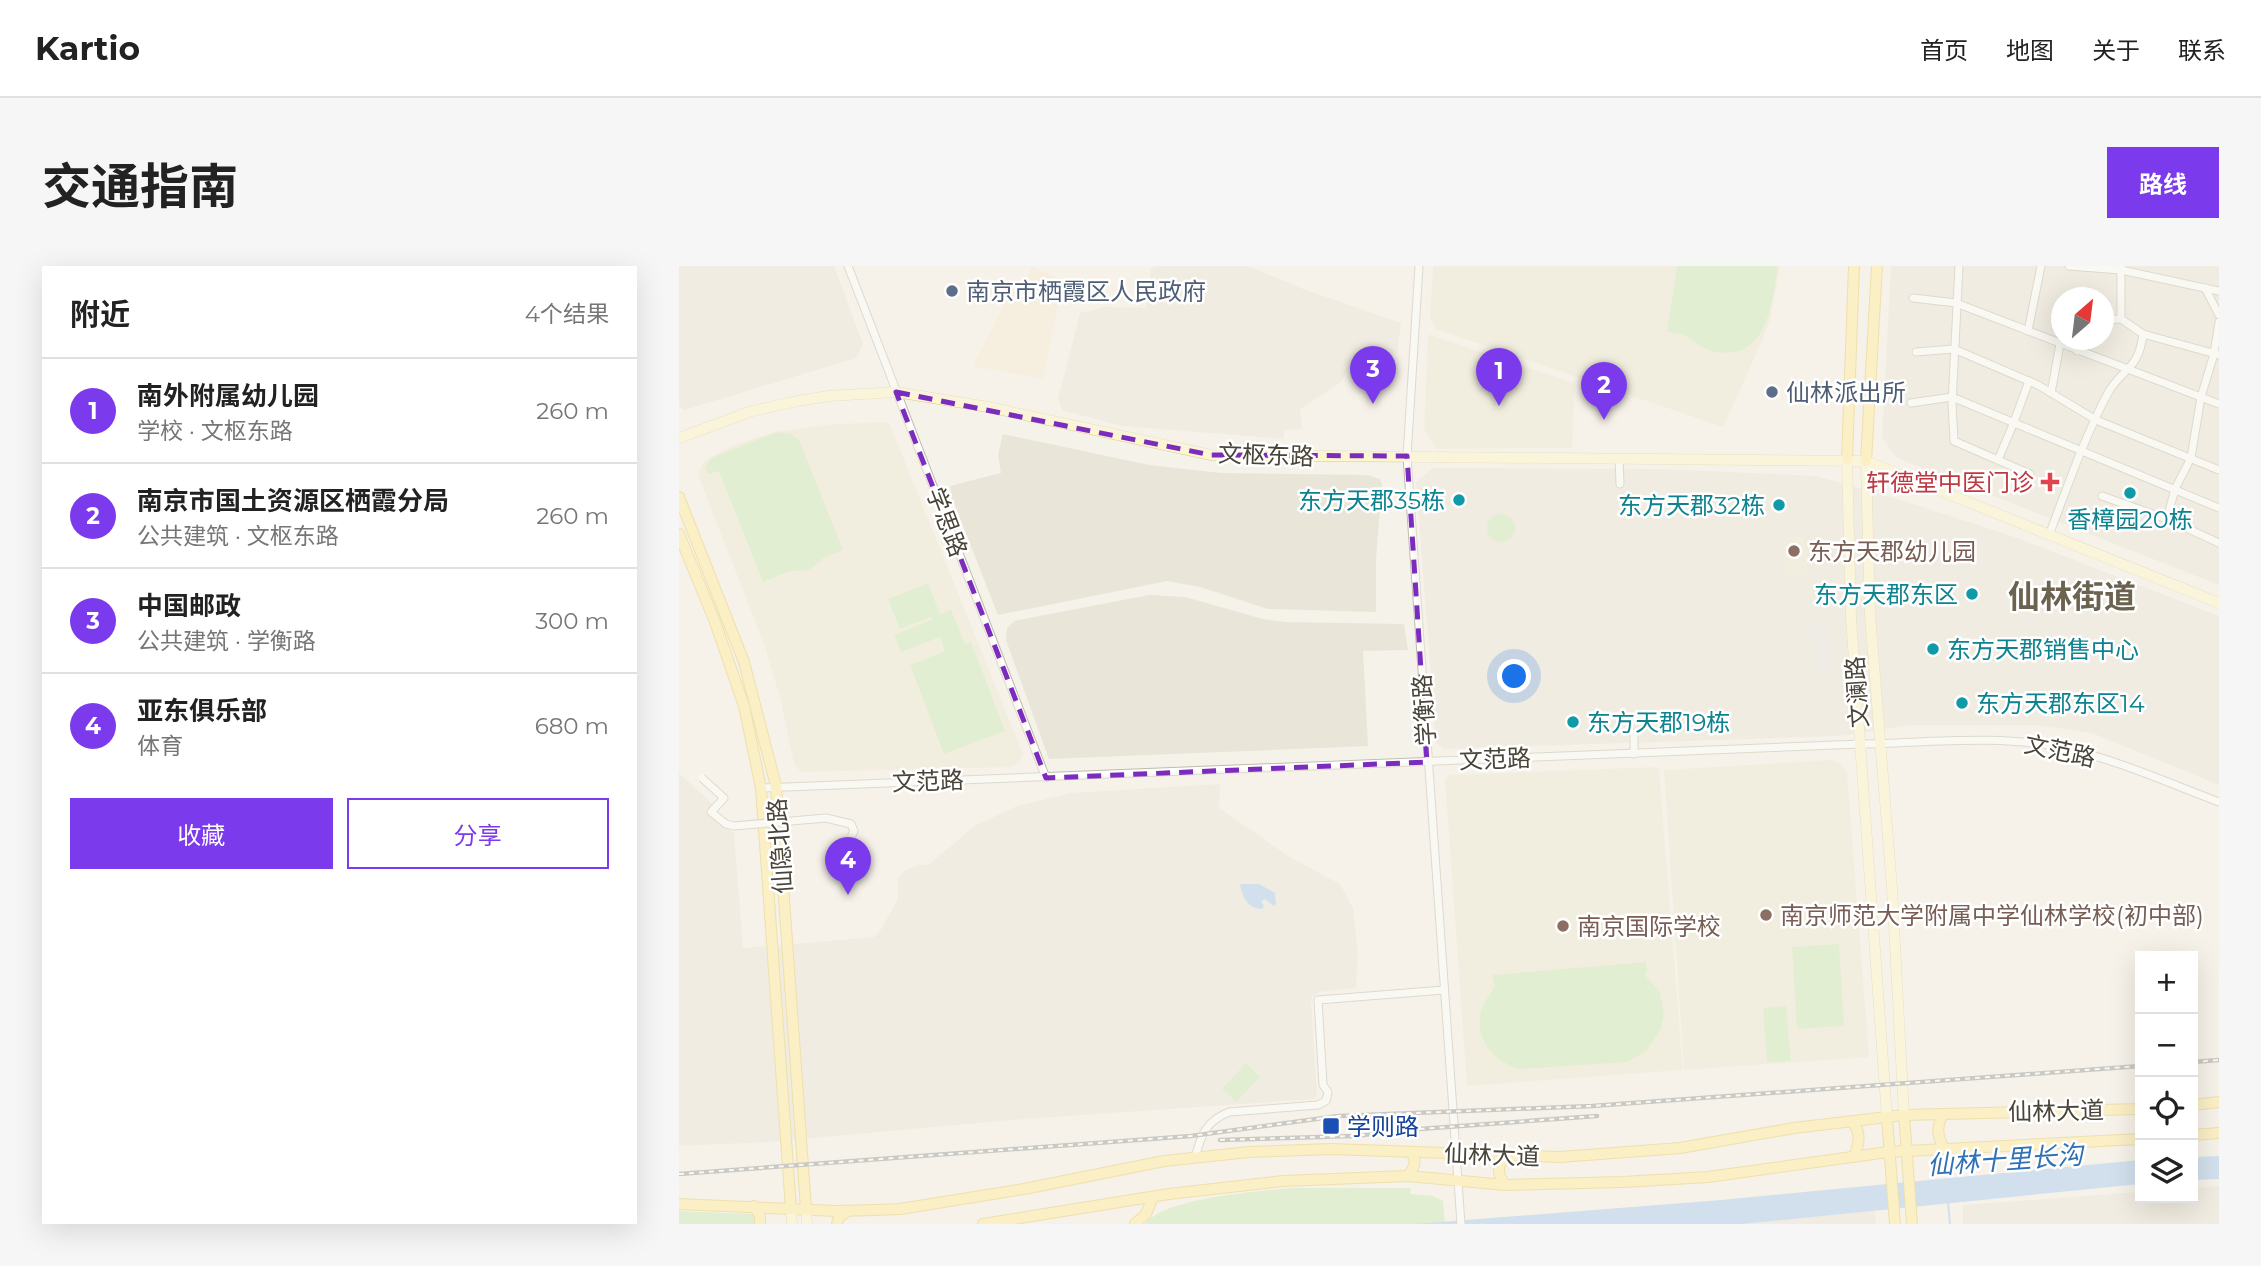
<!DOCTYPE html>
<html lang="zh">
<head>
<meta charset="utf-8">
<style>
  :root { --surface:#fff; --page:#f6f6f6; --text:#222; --muted:#767676; --line:#e0e0e0; --accent:#7c3aed }
  body { margin:0; font-family:Montserrat,"Noto Sans SC",sans-serif; background:var(--page); color:var(--text) }
  .controls { position:absolute; right:21px; bottom:21px; display:grid; overflow:hidden; border-radius:0px; box-shadow:0 7px 28px #0002 }
  .controls button { width:63px; height:63px; display:grid; place-items:center; padding:0; border:0; border-bottom:2px solid var(--line); background:var(--surface); color:var(--text); font:35px sans-serif }
  .compass { position:absolute; left:1372px; top:21px; width:63px; height:63px; border-radius:50%; background:var(--surface); box-shadow:0 7px 28px #0002; rotate:28deg }
  .you { position:absolute; left:836px; top:411px; width:24px; height:24px; margin:-18px; border:5px solid #fff; border-radius:50%; background:#1a73e8; box-shadow:0 0 0 10px #1a73e833 }
  .badge { display:grid; place-items:center; width:46px; height:46px; border-radius:50%; background:var(--accent); color:#fff; font-size:23px; font-weight:700 }
  .pin { position:absolute; translate:-50% -58px; filter:drop-shadow(0 2px 4px #0008) }
  .pin::after { content:''; position:absolute; top:37px; width:24px; height:21px; background:inherit; clip-path:polygon(0 0,100% 0,50% 100%) }
  .list { margin:0; padding:0; list-style:none }
  h2 { display:flex; justify-content:space-between; align-items:center; height:91px; margin:0; padding:0 28px; font-size:30px }
  h2 small { font-size:23px; font-weight:400; color:var(--muted) }
  .list li { display:grid; grid-template-columns:46px 1fr auto; gap:21px; align-items:center; box-sizing:border-box; height:105px; padding:0 28px; border-top:2px solid var(--line) }
  .list b { display:block; font-size:26px; white-space:nowrap }
  .list p { margin:0; font-size:23px; white-space:nowrap; color:var(--muted) }
  .list em { font-size:23px; font-style:normal; color:var(--muted) }
  .actions { display:flex; gap:14px; padding:21px 28px }
  .actions a { flex:1; padding:16px 0; border:2px solid var(--accent); border-radius:0px; text-align:center; font-size:24px; color:var(--accent) }
  .actions .main { background:var(--accent); color:#fff }
  .icon { flex:none; width:38px; height:38px; fill:none; stroke:currentColor; stroke-width:2; stroke-linecap:round; stroke-linejoin:round }
  .map { position:relative; flex:none; width:1540px; height:958px; overflow:hidden; border-radius:0px }
  header { display:flex; align-items:center; gap:42px; box-sizing:border-box; height:98px; padding:0 35px; background:var(--surface); border-bottom:2px solid var(--line) }
  header strong { font-size:33px }
  nav { display:flex; gap:38px; margin-inline-start:auto; font-size:24px }
  .intro { display:flex; align-items:center; justify-content:space-between; box-sizing:border-box; height:168px; padding:0 42px }
  h1 { margin:0; font-size:49px }
  .button { padding:18px 32px; border-radius:0px; background:var(--accent); color:#fff; font-size:24px; font-weight:700 }
  main { display:flex; gap:42px; padding:0 42px }
  aside { flex:1; background:var(--surface); border-radius:0px; box-shadow:0 7px 28px #0002 }
  .map>svg:first-child { display:block }
  .residential { fill:#e9e5d8; fill-rule:evenodd }
  .commercial { fill:#f6ebd5 }
  .education { fill:#eee9d3 }
  .green { fill:#cbe9b3 }
  .parking { fill:#e6e5e1 }
  .water { fill:#a6cbf1 }
  .lines { fill:none; stroke-linecap:round; stroke-linejoin:round }
  .stream { stroke:#a6cbf1; stroke-width:2 }
  .street-casing { stroke:#c0bbac; stroke-width:9 }
  .secondary-casing { stroke:#d4ca9a; stroke-width:11 }
  .primary-casing { stroke:#e4ca68; stroke-width:12 }
  .street { stroke:#fff; stroke-width:7 }
  .secondary { stroke:#fef7ca; stroke-width:10 }
  .primary { stroke:#feeb99; stroke-width:10 }
  .rail-casing { stroke:#989898; stroke-width:4.5 }
  .rail { stroke:#fff; stroke-width:2; stroke-dasharray:5; stroke-linecap:butt }
  .street-bridge-casing { stroke:#c0bbac; stroke-width:9; stroke-linecap:butt }
  .street-bridge { stroke:#fff; stroke-width:7 }
  .marked { fill:none; stroke:#7b2cbf; stroke-width:5; stroke-dasharray:14 9; stroke-linejoin:round }
  .service-dot { fill:#5c6f8a; stroke:#fff; stroke-width:2.5 }
  .health-dot { fill:#e0444e; stroke:#fff; stroke-width:2.5 }
  .culture-dot { fill:#0f9aa8; stroke:#fff; stroke-width:2.5 }
  .education-dot { fill:#8d6e63; stroke:#fff; stroke-width:2.5 }
  .transit-dot { fill:#1a4fb4; stroke:#fff; stroke-width:2.5 }
  .labels { text-anchor:middle; dominant-baseline:central; stroke-width:5; stroke-linejoin:round; paint-order:stroke }
  .service-label { font-size:24px; fill:#4e5e75; stroke:#fff; text-anchor:start }
  .street-label { font-size:24px; fill:#494438; stroke:#fff }
  .health-label { font-size:24px; fill:#be3a42; stroke:#fff; text-anchor:end }
  .culture-label { font-size:24px; fill:#0d838f; stroke:#fff; text-anchor:end }
  .education-label { font-size:24px; fill:#785e54; stroke:#fff; text-anchor:start }
  .transit-label { font-size:24px; fill:#164399; stroke:#fff; text-anchor:start }
  .water-label { font-size:26px; font-style:italic; fill:#3070b5; stroke:#fff }
  .district-label { font-size:32px; font-weight:bold; fill:#6b634f; stroke:#fff }
</style>
</head>
<body>
<header>
<strong>Kartio</strong>
<nav><a>首页</a><a>地图</a><a>关于</a><a>联系</a></nav>
</header>
<div class="intro"><h1>交通指南</h1><a class="button">路线</a></div>
<main>
<aside>
<h2>附近<small>4个结果</small></h2>
<ul class="list">
<li><span class="badge">1</span><div><b>南外附属幼儿园</b><p>学校 · 文枢东路</p></div><em>260 m</em></li>
<li><span class="badge">2</span><div><b>南京市国土资源区栖霞分局</b><p>公共建筑 · 文枢东路</p></div><em>260 m</em></li>
<li><span class="badge">3</span><div><b>中国邮政</b><p>公共建筑 · 学衡路</p></div><em>300 m</em></li>
<li><span class="badge">4</span><div><b>亚东俱乐部</b><p>体育</p></div><em>680 m</em></li>
</ul>
<div class="actions"><a class="main">收藏</a><a>分享</a></div>
</aside>
<div class="map">
<svg width="1540" height="958" viewBox="0 0 1540 958">
  <rect width="100%" height="100%" fill="#f5f2e9"/>
  <g class="residential">
    <path d="M0 0H155L184 78 178 92 5 144 0 140Z"/>
    <path d="M477 0H569L624 23 722 57 718 88 697 85 679 88 663 115 621 144 623 163 606 164 604 173 442 160 383 144 379 133 401 47 426 41 467 42 472 2Z"/>
    <path d="M1212 0H1540V319L1218 192 1203 172ZM1382 32H1424V74H1382Z"/>
    <path d="M324 168 470 199 542 207 689 209 701 213 703 219 697 293V346L589 343 521 321 488 315 319 349 273 232 271 220 322 207 319 189Z"/>
    <path d="M754 202 982 203 1137 210 1226 235 1341 273 1540 350V519L1413 467 1357 459H1233L1159 470 765 483 757 477 737 216Z"/>
    <path d="M470 329 506 331 584 353 606 356 725 358 729 384 684 385 689 480 370 493 327 374 328 362 335 355Z"/>
    <path d="M0 507 36 540 30 547 55 567 64 682 195 671 201 665 219 633V612L228 603 240 599H249L297 559 338 540 392 527 541 518 540 542 609 590 661 618 674 642 679 689 677 722 640 726 632 733 638 830 635 833 345 853 89 876 0 880Z"/>
    <path d="M1540 920V958H1284V939L1461 926V932H1514V922Z"/>
    <path d="M1196 945 1197 958H1032Z"/>
  </g>
  <path class="commercial" d="M352 0 384 14 364 113 294 100 330 29 333 26 344 27Z"/>
  <g class="education">
    <path d="M754 0H1101L1091 54 1084 73 1044 161 757 63 751 53Z"/>
    <path d="M749 68 896 117 893 182 757 183 745 163Z"/>
    <path d="M210 156 344 488 341 495 333 501 122 506 115 498 102 435 85 378 19 209 24 196 57 178 99 165 158 158Z"/>
    <path d="M1126 270 1128 308 1104 309V271Z"/>
    <path d="M1151 494 1161 497 1168 506 1190 791 1005 804 985 504Z"/>
    <path d="M976 501 980 503 1004 804 788 820 766 513 770 509Z"/>
  </g>
  <g class="green">
    <path d="M998 0H1099C1093 38 1089 98 1032 85 1021 82 1014 72 1004 69 1000 67 993 67 988 66Z"/>
    <path d="M98 166 112 168 120 174 164 284 146 291 130 304 108 306 84 316 40 205 29 208 26 201 32 192Z"/>
    <circle cx="822" cy="262" r="14"/>
    <path d="M249 317 261 348 272 344 286 378 292 376 326 465 265 488 231 399 266 385 261 371 222 386 215 369 254 353 252 351 221 363 209 333Z"/>
    <path d="M1160 678 1165 760 1118 763 1113 681Z"/>
    <path d="M967 696 968 707 965 708 981 726 985 749 981 765 968 784 949 796 841 803C814 796 795 773 802 745 804 735 812 729 815 721 816 717 814 713 813 709Z"/>
    <path d="M1107 740 1112 795 1088 796 1084 742Z"/>
    <path d="M567 797 581 811 557 836 543 823Z"/>
    <path d="M610 922H732L731 928 754 930 764 935 766 958H467C484 932 577 926 610 922Z"/>
    <path d="M0 945 73 948 77 950 78 958H0Z"/>
  </g>
  <path class="parking" d="M1147 357 1151 407 1135 408 1131 358Z"/>
  <g class="water">
    <path d="M563 618H580L596 627 597 638 595 640 586 633 582 636 585 640 583 643C568 642 564 632 561 619Z"/>
    <path d="M1540 890V913L1514 914V891Z"/>
    <path d="M1461 894V918L1063 958H735L1042 934Z"/>
  </g>
  <g class="lines">
    <path class="stream" d="M1269 935 1271 958"/>
    <defs>
      <g id="street">
        <path d="M169 0 367 512"/>
        <path d="M740 0 728 190 782 958"/>
        <path d="M1280 0 1273 138 1275 175 1351 208"/>
        <path d="M1390 0 1442 4 1540 25"/>
        <path d="M1526 22 1540 49"/>
        <path d="M1234 32 1277 37 1540 138"/>
        <path d="M1424 54 1442 53"/>
        <path d="M1349 65 1362 0"/>
        <path d="M1464 68 1540 89"/>
        <path d="M1398 85 1404 74"/>
        <path d="M1237 86 1275 83 1359 119 1417 154 1540 204"/>
        <path d="M1372 127 1381 78"/>
        <path d="M1232 137 1273 131 1540 242"/>
        <path d="M940 192 941 218"/>
        <path d="M1319 194 1335 156 1350 115"/>
        <path d="M1423 230 1488 253 1540 277"/>
        <path d="M1488 253 1496 223 1512 192 1522 131 1535 88 1540 56"/>
        <path d="M1370 269C1388 222 1405 172 1429 127 1443 102 1460 104 1464 68L1442 53V0"/>
        <path d="M955 467V488"/>
        <path d="M82 522 1182 478C1248 477 1318 468 1384 482 1434 492 1492 518 1540 536"/>
        <path d="M516 892C522 869 527 855 550 846L639 839 647 835 649 826 644 819 639 734 765 724"/>
      </g>
      <g id="secondary">
        <path d="M0 172 73 145 118 135 150 130 217 126 309 141 532 189 1187 195 1540 337"/>
        <path d="M1168 193 1172 352 1208 851"/>
        <path d="M1187 195 1191 349 1213 622 1225 849"/>
        <path d="M112 943 113 958"/>
        <path d="M127 943 128 958"/>
      </g>
      <g id="primary">
        <path d="M1168 193 1175 0"/>
        <path d="M1187 195 1198 0"/>
        <path d="M0 231 65 396 97 520 127 943"/>
        <path d="M0 268 36 356 65 440 82 522 112 943"/>
        <path d="M1514 839 1540 836"/>
        <path d="M1264 848C1257 862 1258 869 1265 883"/>
        <path d="M1225 849 1233 958"/>
        <path d="M1208 851 1216 958"/>
        <path d="M1173 855C1183 868 1180 877 1175 891"/>
        <path d="M1514 869 1540 867"/>
        <path d="M825 891C818 902 818 907 826 919"/>
        <path d="M729 910C736 900 738 896 732 886"/>
        <path d="M0 938 157 945 197 944 221 943 345 923 485 895 570 886 652 883 881 891 1001 882 1115 862 1225 849 1461 843"/>
        <path d="M75 940 81 950V958"/>
        <path d="M158 958 160 951 169 945"/>
        <path d="M304 958 490 928 604 915 729 910 826 919 944 916 1029 911 1209 886 1461 873"/>
        <path d="M456 958 467 948 474 931"/>
      </g>
    </defs>
    <use href="#street" class="street-casing"/>
    <use href="#secondary" class="secondary-casing"/>
    <use href="#primary" class="primary-casing"/>
    <use href="#street" class="street"/>
    <use href="#secondary" class="secondary"/>
    <use href="#primary" class="primary"/>
    <defs>
      <g id="rail">
        <path d="M1514 796 1540 794"/>
        <path d="M541 874 675 870 727 864 918 850"/>
        <path d="M0 908 512 870 659 850 913 840 1461 800"/>
      </g>
    </defs>
    <use href="#rail" class="rail-casing"/>
    <use href="#rail" class="rail"/>
    <defs>
      <path id="street-bridge" d="M23 512 45 532 32 546 47 558 55 560 147 552 172 558 175 565 172 571"/>
    </defs>
    <use href="#street-bridge" class="street-bridge-casing"/>
    <use href="#street-bridge" class="street-bridge"/>
  </g>
  <path d="M0 0H1540V958H0ZM217 126 532 189 728 190 748 496 367 512Z" fill="#f5f2e9" fill-opacity=".55" fill-rule="evenodd"/>
  <path class="marked" d="M217 126 532 189 728 190 748 496 367 512Z"/>
  <g class="service-dot">
    <circle cx="273" cy="25" r="7"/>
    <circle cx="1093" cy="126" r="7"/>
  </g>
  <path class="health-dot" d="M1367.5 205.5h7v7h7v7h-7v7h-7v-7h-7v-7h7z"/>
  <g class="culture-dot">
    <circle cx="1451" cy="227" r="7"/>
    <circle cx="780" cy="234" r="7"/>
    <circle cx="1100" cy="239" r="7"/>
    <circle cx="1293" cy="328" r="7"/>
    <circle cx="1254" cy="383" r="7"/>
    <circle cx="1283" cy="437" r="7"/>
    <circle cx="894" cy="456" r="7"/>
  </g>
  <g class="education-dot">
    <circle cx="1115" cy="285" r="7"/>
    <circle cx="1087" cy="649" r="7"/>
    <circle cx="884" cy="660" r="7"/>
  </g>
  <rect class="transit-dot" x="643" y="851" width="18" height="18" rx="3.5"/>
  <g class="labels">
    <g class="service-label">
      <text x="287" y="25">南京市栖霞区人民政府</text>
      <text x="1107" y="126">仙林派出所</text>
    </g>
    <g class="street-label">
      <text transform="translate(587 189) rotate(2)">文枢东路</text>
      <text transform="translate(268 256) rotate(69)">学思路</text>
      <text transform="translate(1178 426) rotate(-94)">文澜路</text>
      <text transform="translate(745 444) rotate(-94)">学衡路</text>
      <text transform="translate(1381 485) rotate(12)">文范路</text>
      <text transform="translate(816 493) rotate(-2)">文范路</text>
      <text transform="translate(249 515) rotate(-2)">文范路</text>
      <text transform="translate(101 580) rotate(-94)">仙隐北路</text>
      <text transform="translate(1377 845) rotate(-1)">仙林大道</text>
      <text transform="translate(813 889) rotate(2)">仙林大道</text>
    </g>
    <g class="health-label">
      <text x="1355" y="216">轩德堂中医门诊</text>
    </g>
    <g class="culture-label">
      <text x="766" y="234">东方天郡35栋</text>
      <text x="1086" y="239">东方天郡32栋</text>
      <text x="1451" y="253" text-anchor="middle">香樟园20栋</text>
      <text x="1279" y="328">东方天郡东区</text>
      <text x="1268" y="383" text-anchor="start">东方天郡销售中心</text>
      <text x="1297" y="437" text-anchor="start">东方天郡东区14</text>
      <text x="908" y="456" text-anchor="start">东方天郡19栋</text>
    </g>
    <g class="education-label">
      <text x="1129" y="285">东方天郡幼儿园</text>
      <text x="1101" y="649">南京师范大学附属中学仙林学校(初中部)</text>
      <text x="898" y="660">南京国际学校</text>
    </g>
    <g class="transit-label">
      <text x="668" y="860">学则路</text>
    </g>
    <g class="water-label">
      <text transform="translate(1326 894) rotate(-4)">仙林十里长沟</text>
    </g>
    <g class="district-label">
      <text x="1393" y="330">仙林街道</text>
    </g>
  </g>
</svg>
<div class="controls">
<button>+</button>
<button>−</button>
<button><svg class="icon" aria-label="locate" viewBox="0 0 24 24"><circle cx="12" cy="12" r="6"/><path d="M12 2v4M12 18v4M2 12h4M18 12h4"/></svg></button>
<button><svg class="icon" aria-label="layers" viewBox="0 0 24 24"><path d="M12 4l9 5-9 5-9-5zM3 14l9 5 9-5"/></svg></button>
</div>
<svg class="compass" viewBox="-18 -18 36 36"><path d="M0-13l5 13h-10z" fill="#e53935"/><path d="M0 13l5-13h-10z" fill="#767676"/></svg>
<div class="you"></div>
<div class="pin badge" style="left:820px;top:140px">1</div>
<div class="pin badge" style="left:925px;top:154px">2</div>
<div class="pin badge" style="left:694px;top:138px">3</div>
<div class="pin badge" style="left:169px;top:629px">4</div>
</div>
</main>
</body>
</html>
